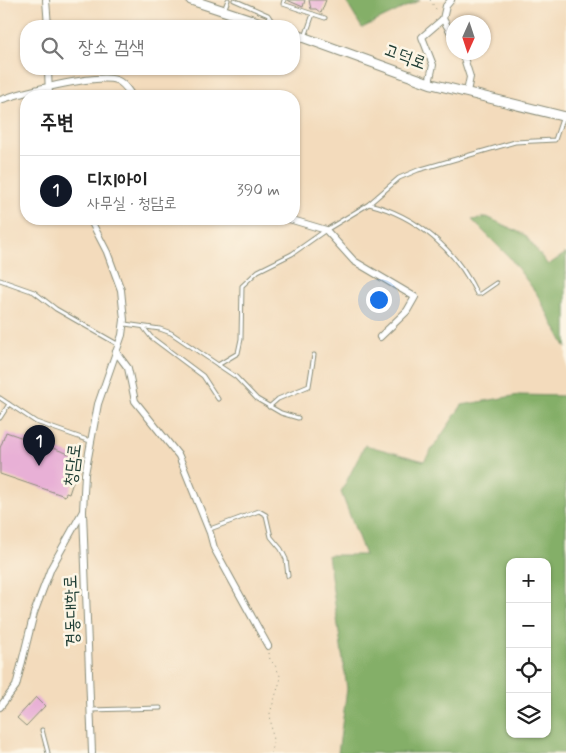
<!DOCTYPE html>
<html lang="ko">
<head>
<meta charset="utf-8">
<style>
  :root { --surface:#fff; --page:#f2f2f2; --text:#222; --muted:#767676; --line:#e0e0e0; --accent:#111827 }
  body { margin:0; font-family:Mynerve,"Poor Story",sans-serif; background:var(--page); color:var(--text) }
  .controls { position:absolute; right:15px; bottom:15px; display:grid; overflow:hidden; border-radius:10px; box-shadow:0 1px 4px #0004 }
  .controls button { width:45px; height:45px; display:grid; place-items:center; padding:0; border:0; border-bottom:1px solid var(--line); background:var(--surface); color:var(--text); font:25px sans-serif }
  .compass { position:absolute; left:446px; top:15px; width:45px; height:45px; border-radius:50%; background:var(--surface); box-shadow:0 1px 4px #0004; rotate:183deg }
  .you { position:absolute; left:378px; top:299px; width:18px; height:18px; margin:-12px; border:4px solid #fff; border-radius:50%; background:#1a73e8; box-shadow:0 0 0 8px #1a73e833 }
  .badge { display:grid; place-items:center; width:32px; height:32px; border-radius:50%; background:var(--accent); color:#fff; font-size:16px; font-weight:700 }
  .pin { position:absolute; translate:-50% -41px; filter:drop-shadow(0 1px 2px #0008) }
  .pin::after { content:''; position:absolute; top:26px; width:18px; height:15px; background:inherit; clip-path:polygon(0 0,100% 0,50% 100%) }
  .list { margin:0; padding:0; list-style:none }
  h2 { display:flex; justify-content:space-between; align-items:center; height:65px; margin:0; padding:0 20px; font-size:21px }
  h2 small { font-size:16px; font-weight:400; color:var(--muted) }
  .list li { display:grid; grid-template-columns:32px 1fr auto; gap:15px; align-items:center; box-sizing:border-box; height:70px; padding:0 20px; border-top:1px solid var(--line) }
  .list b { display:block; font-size:19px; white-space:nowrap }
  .list p { margin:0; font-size:16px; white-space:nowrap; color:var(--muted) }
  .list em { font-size:16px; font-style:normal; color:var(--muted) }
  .icon { flex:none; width:28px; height:28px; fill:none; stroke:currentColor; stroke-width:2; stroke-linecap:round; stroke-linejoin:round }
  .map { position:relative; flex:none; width:566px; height:753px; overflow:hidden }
  .search { position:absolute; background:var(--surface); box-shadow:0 1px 4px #0004; left:20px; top:20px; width:280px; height:55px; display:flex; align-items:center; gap:12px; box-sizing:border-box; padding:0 18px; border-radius:20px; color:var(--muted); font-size:19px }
  .panel { position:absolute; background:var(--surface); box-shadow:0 1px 4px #0004; left:20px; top:90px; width:280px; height:135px; border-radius:20px }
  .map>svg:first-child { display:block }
  .forest { fill:#84af67; stroke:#52764e; fill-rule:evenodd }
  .building { fill:#e8b0d6 }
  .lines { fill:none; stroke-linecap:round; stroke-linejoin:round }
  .lane-casing { stroke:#898c78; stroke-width:5 }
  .street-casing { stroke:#898c78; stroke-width:8 }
  .secondary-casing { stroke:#898c78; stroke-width:11 }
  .path { stroke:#898c78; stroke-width:1; stroke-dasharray:1 4; stroke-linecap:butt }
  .lane { stroke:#fff; stroke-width:3 }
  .street { stroke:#fff; stroke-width:6 }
  .secondary { stroke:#fff; stroke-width:9 }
  .labels { text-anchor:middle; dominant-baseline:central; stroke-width:5; stroke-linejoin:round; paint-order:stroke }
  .street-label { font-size:18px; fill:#1f3d34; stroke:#fcf5e5 }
</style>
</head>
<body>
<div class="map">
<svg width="566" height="753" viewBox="0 0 566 753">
  <rect width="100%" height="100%" fill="#fcf5e5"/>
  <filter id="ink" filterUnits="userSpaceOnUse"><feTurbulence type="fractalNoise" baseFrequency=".02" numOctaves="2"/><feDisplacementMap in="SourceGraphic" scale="10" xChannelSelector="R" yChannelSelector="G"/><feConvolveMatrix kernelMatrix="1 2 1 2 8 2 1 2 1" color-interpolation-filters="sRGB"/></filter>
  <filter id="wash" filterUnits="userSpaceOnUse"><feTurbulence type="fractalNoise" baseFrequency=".0096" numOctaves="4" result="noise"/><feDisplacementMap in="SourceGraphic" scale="20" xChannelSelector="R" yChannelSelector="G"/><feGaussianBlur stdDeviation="1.12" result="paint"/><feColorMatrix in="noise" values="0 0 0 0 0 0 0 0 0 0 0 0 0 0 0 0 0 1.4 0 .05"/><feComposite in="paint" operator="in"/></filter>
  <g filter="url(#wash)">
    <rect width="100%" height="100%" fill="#f3dbbc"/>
    <g class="forest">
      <path d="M345 0H420L362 28Z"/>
      <path d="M487 217 525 235 548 265 566 253V348L537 294 510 258 472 220Z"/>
      <path d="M519 395 566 396V753H338L347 689 328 555H365L341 492 365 445 424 461 462 405ZM510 562H547V734H510Z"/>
    </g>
    <g id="blocks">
      <g class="building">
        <path d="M287 0H305L303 7Z"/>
        <path d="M309 0H326L321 13 316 9H311Z"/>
        <path d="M6 432 81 458 69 494 66 493 65 496 0 474V448Z"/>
        <path d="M36 697 45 706 26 726 17 718Z"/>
      </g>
    </g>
  </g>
  <g filter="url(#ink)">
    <use href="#blocks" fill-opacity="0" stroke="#898c78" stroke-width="1"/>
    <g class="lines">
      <defs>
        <g id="lane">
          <path d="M234 0 268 15 275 26"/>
          <path d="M284 0 283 4 325 18"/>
          <path d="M224 10 228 0"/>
          <path d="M305 37 313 14"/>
          <path d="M369 204C417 216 456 250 477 294H480L496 283"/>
          <path d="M0 280 34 292 56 309 119 345"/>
          <path d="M125 324 160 329 171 333 236 377 257 399 281 413 298 418"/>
          <path d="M144 328 151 337 203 376 218 399"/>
          <path d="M218 365 238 353 241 339 242 286 258 271 292 254 326 230 369 204 399 178 418 170 515 142 555 140 562 119"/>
          <path d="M0 398 36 422 90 441"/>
          <path d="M269 407 278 399 309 386 314 355"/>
          <path d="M0 418 9 404"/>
          <path d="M210 529 259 511 266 515 271 537 281 549 286 559 288 576"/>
          <path d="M91 710 160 708"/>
          <path d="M42 730 48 753"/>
        </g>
        <g id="street">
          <path d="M46 0 48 26"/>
          <path d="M443 19 454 38"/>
          <path d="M462 52 470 77 467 92"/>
          <path d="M48 69 49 96"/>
          <path d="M429 83 433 65 422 37 443 19 446 6 451 0"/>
          <path d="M0 100C20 93 97 73 116 80 123 82 128 90 132 96"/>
          <path d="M289 219 326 230 354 261 415 297 407 311 380 337"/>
          <path d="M116 352 128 368 135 401 179 456 210 533 214 548 268 646"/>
          <path d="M83 512 92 753"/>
          <path d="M0 707 16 686 34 613 51 568 83 511 85 474 98 404 122 335 124 320 121 290 107 252 90 219"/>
        </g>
        <g id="secondary">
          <path d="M191 0 270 26"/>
          <path d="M294 34 432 84 566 117"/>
        </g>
      </defs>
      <use href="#lane" class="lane-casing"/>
      <use href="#street" class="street-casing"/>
      <use href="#secondary" class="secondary-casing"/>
      <g class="path">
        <path d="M430 0 438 12"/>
        <path d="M269 653 270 660 275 665 281 678 270 713 273 741 271 753"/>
      </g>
      <use href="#lane" class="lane"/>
      <use href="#street" class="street"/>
      <use href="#secondary" class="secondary"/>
    </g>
  </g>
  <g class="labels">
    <g class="street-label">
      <text transform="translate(405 57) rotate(20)">고덕로</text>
      <text transform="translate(73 465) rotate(-83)">청담로</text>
      <text transform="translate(72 611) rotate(-92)">경동대학로</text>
    </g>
  </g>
</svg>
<div class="controls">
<button>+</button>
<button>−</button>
<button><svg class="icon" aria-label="locate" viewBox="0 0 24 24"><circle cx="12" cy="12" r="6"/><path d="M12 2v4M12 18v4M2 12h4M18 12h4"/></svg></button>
<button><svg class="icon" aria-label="layers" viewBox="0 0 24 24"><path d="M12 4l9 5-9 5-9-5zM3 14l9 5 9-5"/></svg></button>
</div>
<svg class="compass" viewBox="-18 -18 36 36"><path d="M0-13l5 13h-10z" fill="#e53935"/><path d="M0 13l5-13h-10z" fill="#767676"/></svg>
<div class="you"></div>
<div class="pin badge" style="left:39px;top:466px">1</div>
<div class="search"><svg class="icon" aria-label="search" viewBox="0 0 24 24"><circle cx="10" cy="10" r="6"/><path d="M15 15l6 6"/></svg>장소 검색</div>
<section class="panel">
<h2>주변<small></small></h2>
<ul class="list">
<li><span class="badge">1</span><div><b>디지아이</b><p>사무실 · 청담로</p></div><em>390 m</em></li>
</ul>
</section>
</div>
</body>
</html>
